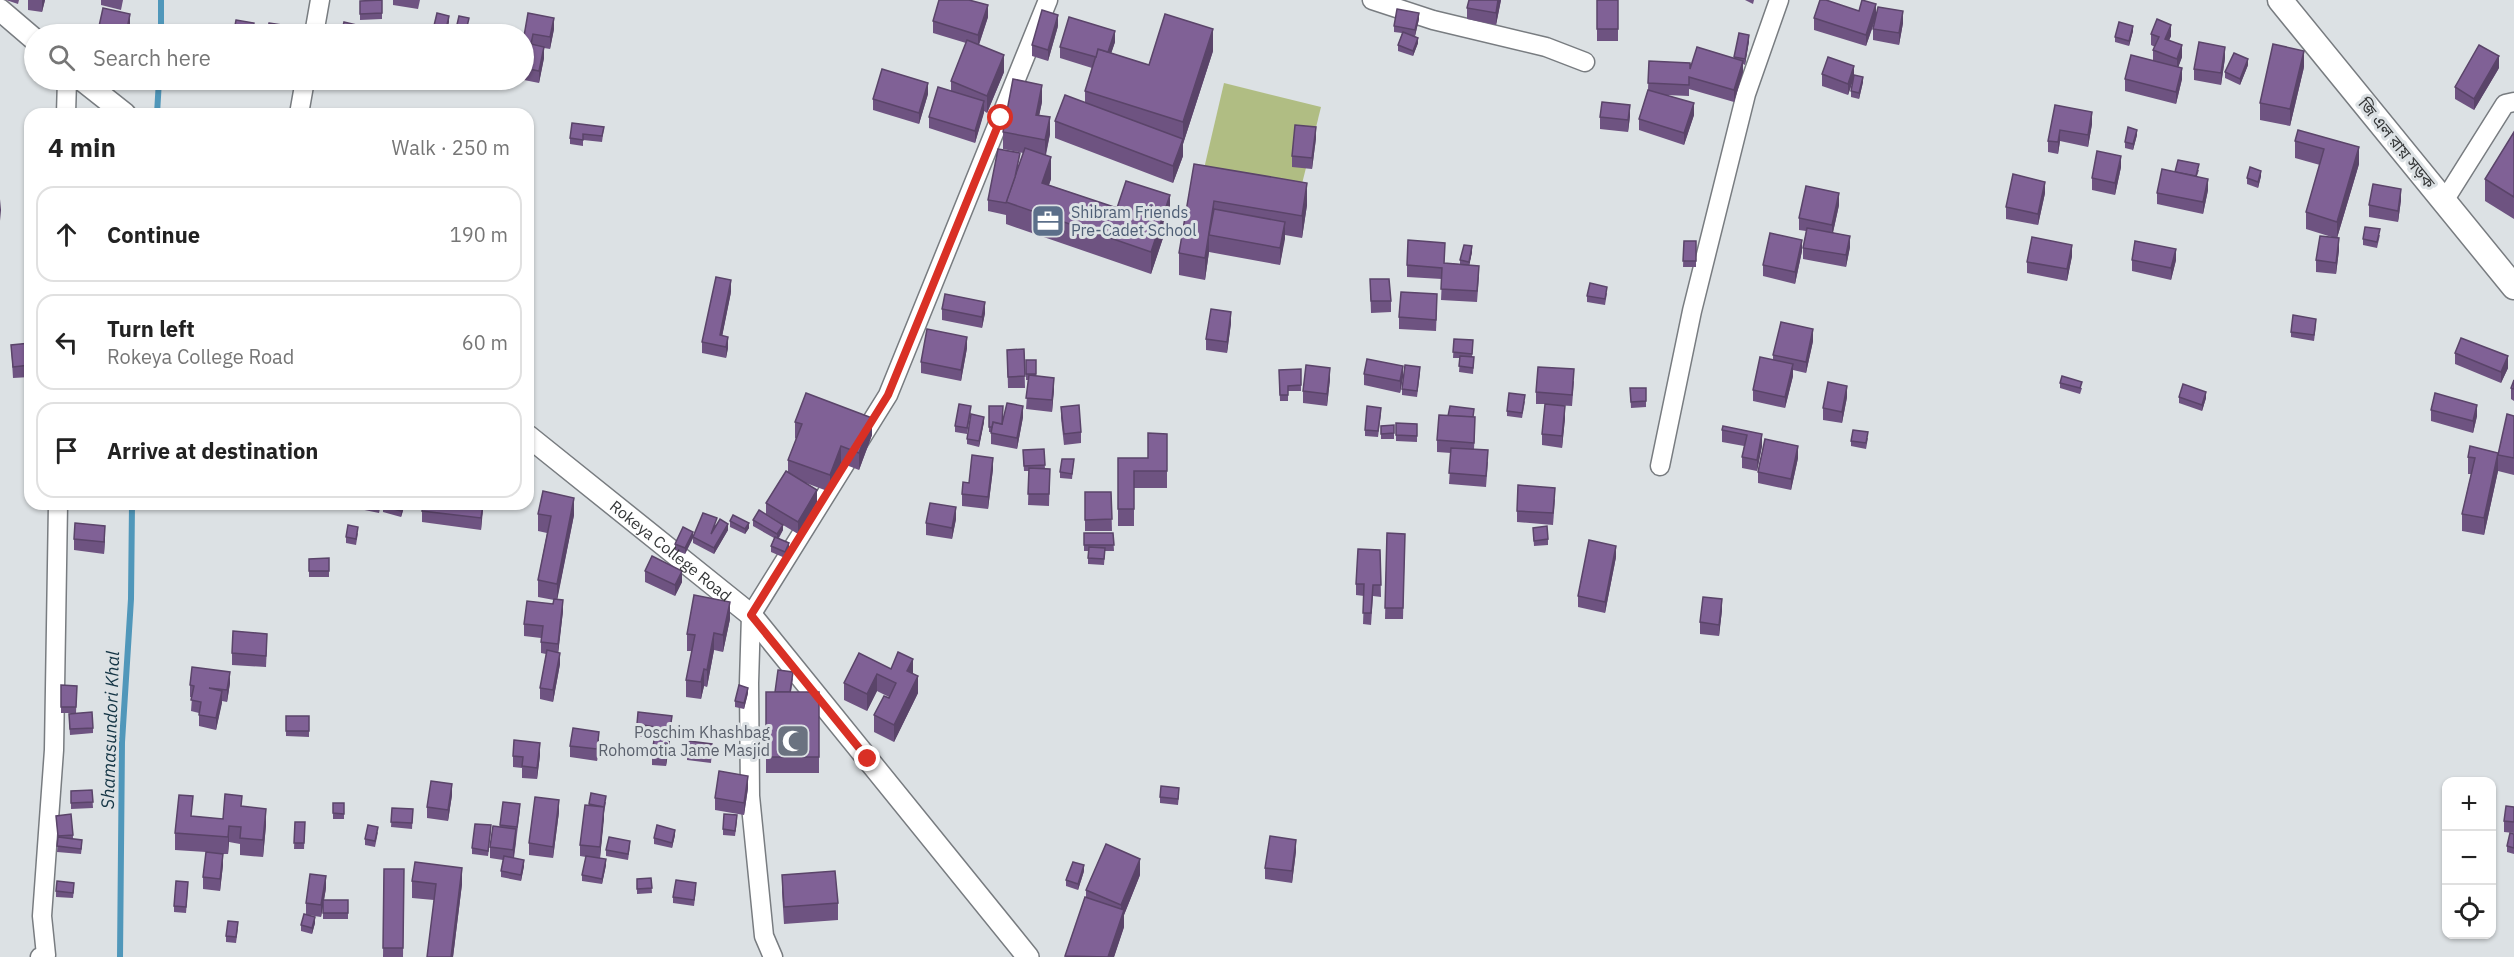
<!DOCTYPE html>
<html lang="en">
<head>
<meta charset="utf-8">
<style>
  :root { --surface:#fff; --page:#f2f2f2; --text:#222; --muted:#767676; --line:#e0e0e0 }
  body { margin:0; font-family:"IBM Plex Sans","Noto Sans Bengali",sans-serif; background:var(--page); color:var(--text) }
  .controls { position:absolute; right:18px; bottom:18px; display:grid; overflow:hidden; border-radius:12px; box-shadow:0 2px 4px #0004 }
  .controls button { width:54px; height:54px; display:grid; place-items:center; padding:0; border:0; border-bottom:2px solid var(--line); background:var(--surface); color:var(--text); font:30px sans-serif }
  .stop { position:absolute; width:18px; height:18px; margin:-14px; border:4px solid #d93025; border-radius:50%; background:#fff }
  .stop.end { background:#d93025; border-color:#fff; box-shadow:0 2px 6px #0008 }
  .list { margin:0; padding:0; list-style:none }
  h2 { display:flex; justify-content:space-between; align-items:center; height:78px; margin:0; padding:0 24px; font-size:26px }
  h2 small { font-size:20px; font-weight:400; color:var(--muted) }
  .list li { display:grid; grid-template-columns:39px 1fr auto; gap:18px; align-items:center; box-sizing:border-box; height:96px; margin:0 12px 12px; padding:0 12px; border:2px solid var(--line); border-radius:18px }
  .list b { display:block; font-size:22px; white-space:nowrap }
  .list p { margin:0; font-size:20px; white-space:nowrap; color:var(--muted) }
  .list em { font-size:20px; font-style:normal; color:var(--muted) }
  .icon { flex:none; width:33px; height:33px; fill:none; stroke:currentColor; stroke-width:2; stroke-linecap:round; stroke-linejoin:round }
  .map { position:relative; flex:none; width:2514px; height:957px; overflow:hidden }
  .search { position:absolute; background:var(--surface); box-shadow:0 2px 4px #0004; left:24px; top:24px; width:510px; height:66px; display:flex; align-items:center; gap:15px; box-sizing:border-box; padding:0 21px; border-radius:33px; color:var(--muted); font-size:22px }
  .panel { position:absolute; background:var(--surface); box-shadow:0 2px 4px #0004; left:24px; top:108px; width:510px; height:402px; border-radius:18px }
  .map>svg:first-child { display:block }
  .green { fill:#b0bd83 }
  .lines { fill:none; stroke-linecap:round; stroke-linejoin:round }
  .stream { stroke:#5097ba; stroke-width:6 }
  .minor-casing { stroke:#787c80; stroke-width:21 }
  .tertiary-casing { stroke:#787c80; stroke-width:24 }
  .secondary-casing { stroke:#787c80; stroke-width:27 }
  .minor { stroke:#fff; stroke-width:18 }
  .tertiary { stroke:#fff; stroke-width:21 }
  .secondary { stroke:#fff; stroke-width:24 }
  .wall { fill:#6e5381 }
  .shaded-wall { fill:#5a4469 }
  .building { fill:#806196; stroke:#5a4469; stroke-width:1.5 }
  .route { stroke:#d93025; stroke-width:8 }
  .labels { text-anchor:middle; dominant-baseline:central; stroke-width:6; stroke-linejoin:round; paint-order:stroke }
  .street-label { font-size:16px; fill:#343637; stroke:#dce1e4 }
  .service-label { font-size:16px; fill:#4e5e75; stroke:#dce1e4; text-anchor:start }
  .worship-label { font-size:16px; fill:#5b616d; stroke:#dce1e4; text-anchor:end }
  .water-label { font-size:18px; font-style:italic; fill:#143545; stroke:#dce1e4 }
</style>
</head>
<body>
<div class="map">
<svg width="2514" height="957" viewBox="0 0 2514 957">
  <rect width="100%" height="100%" fill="#dce1e4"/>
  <path class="green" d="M1224 83 1321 107 1299 196 1203 173Z"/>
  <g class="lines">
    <g class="stream">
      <path d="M161 34V0"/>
      <path d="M157 114 159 80"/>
      <path d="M120 957 122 742 131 599 132 504"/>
    </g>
    <defs>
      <g id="minor">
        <path d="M1372 0 1433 20 1546 47 1585 62"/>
        <path d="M314 34 320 0"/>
        <path d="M66 114 67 80"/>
        <path d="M299 114 305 80"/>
        <path d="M2444 201 2505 104 2514 102"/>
        <path d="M1660 466 1692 311 1746 94 1779 0"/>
        <path d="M40 957 46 955 42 916 54 750 58 504"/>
        <path d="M773 957 764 936 750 796 749 683 751 615 888 395 1048 0"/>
      </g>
      <g id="tertiary">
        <path d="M0 10 34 39"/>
        <path d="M82 80 125 114"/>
        <path id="s1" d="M528 436 751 615 1028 957"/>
      </g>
      <path id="secondary" d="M2280 0 2514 287"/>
    </defs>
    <use href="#minor" class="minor-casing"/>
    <use href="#tertiary" class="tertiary-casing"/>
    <use href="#secondary" class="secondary-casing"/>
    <use href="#minor" class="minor"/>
    <use href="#tertiary" class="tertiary"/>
    <use href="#secondary" class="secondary"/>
  </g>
  <g class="wall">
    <path d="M6 0H19L18 4Z"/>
    <path d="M28 0H45L42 12 28 10Z"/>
    <path d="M101 0H123L121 10 101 5Z"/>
    <path d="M382 0V19L360 20V1Z"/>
    <path d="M393 0H420L418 9 393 5Z"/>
    <path d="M1501 0 1496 25 1467 19V8Z"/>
    <rect x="1597" y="0" width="21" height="41"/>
    <path d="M1745 0H1754L1753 4Z"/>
    <path d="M1859 11 1876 14 1903 23 1899 45 1873 40V29L1876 18 1866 46 1814 30V18Z"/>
    <path d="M988 17 979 45 1004 72 987 113 984 111 975 143 929 128V117L951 91V81L966 43 933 33V21Z"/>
    <path d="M1419 19 1415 36 1418 43 1413 56 1398 51V45L1402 33 1394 32V26Z"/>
    <path d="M469 24 466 34H456V29Z"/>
    <path d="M130 25 128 34H98V31Z"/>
    <path d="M1058 26 1048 61 1032 56V45Z"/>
    <path d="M254 29 253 34H234V31Z"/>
    <path d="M554 29 550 49 544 48V58L539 83 524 80V36Z"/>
    <path d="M2133 31 2129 46 2115 42V37Z"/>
    <path d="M1739 33 1749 41 1745 65 1743 64V72L1734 102 1689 89V96L1666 95 1694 115 1684 145 1639 130V119L1648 90 1649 61 1690 68 1734 58Z"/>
    <path d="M2151 34 2171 36 2169 40 2182 57 2178 67 2182 79 2176 104 2125 91V79L2153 60V50L2155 47 2151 45Z"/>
    <path d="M1115 42 1111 53 1149 65 1213 51 1183 144V156L1173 183 1055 138V121L1085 102V91L1092 68 1060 58V47Z"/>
    <path d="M2225 58 2221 85 2194 80V69Z"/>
    <path d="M2248 65 2240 85 2225 78V72Z"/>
    <path d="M2304 67 2290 126 2260 120V103Z"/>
    <path d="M2499 68 2474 110 2455 99V87Z"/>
    <path d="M1822 74 1854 77 1863 82 1859 99 1851 97V91L1853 80 1848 95 1822 86Z"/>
    <path d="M229 80H247L246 85 229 82Z"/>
    <path d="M928 94 919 124 873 110V99Z"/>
    <path d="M1042 102 1039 115 1050 134 1046 155 1051 179 1049 185 1117 208 1170 217 1151 274 1006 224V215L988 211V200L1020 163 1023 153 1003 149V132Z"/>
    <path d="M2055 105 2092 124 2088 147 2060 141 2058 154 2048 152V141Z"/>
    <path d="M1630 116 1628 132 1600 129V117Z"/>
    <path d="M604 127 602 142 583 140V146L570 144V138Z"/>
    <path d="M2298 130 2359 164 2337 238 2339 250 2336 274 2316 272V260L2335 238 2306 229V212L2320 165 2295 158V141Z"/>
    <path d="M2514 132V219L2485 201V179Z"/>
    <path d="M2137 135 2133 150 2125 148V142Z"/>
    <path d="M1316 138 1312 169 1292 167V156Z"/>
    <path d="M1194 164 1307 205 1302 238 1285 235 1280 265 1209 252 1205 280 1179 275V253Z"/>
    <path d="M2121 167 2115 195 2092 190V178Z"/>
    <path d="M2199 170 2197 176 2208 190 2203 214 2157 204V193L2175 172Z"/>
    <path d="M2261 176 2258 188 2247 184V178Z"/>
    <path d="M2045 193 2038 225 2006 219V207Z"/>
    <path d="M2401 200 2398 222 2369 217V205Z"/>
    <path d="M1839 205 1833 232 1850 247 1846 267 1803 259V248L1806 231 1799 230V218Z"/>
    <path d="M2380 235 2377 248 2363 245V239Z"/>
    <path d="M1684 241H1696V267H1683Z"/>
    <path d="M1802 251 1795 284 1763 276V265Z"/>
    <path d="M1472 252 1469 265 1479 277 1477 302 1441 300 1442 279 1407 277V265L1445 254 1444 263 1460 264V260Z"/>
    <path d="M2072 256 2067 281 2027 273V262Z"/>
    <path d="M2132 260H2176L2171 280 2132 271Z"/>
    <path d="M1370 279 1391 301V312L1371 313Z"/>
    <path d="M731 292 722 336 728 348 726 358 702 353V342Z"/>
    <path d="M1607 293 1605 305 1587 302V296Z"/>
    <path d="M1437 306 1436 331 1399 329V317Z"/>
    <path d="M942 309 985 313 982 328 942 320Z"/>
    <path d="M1231 323 1227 353 1206 350V339Z"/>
    <path d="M2316 324 2314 341 2291 337V332Z"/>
    <path d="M1454 339 1473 340 1472 357 1474 363 1473 374 1459 372 1460 358H1453Z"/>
    <path d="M1813 341 1806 373 1793 370V376L1785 408 1753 401V390L1773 360V355Z"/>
    <path d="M30 343V377L13 378 11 345Z"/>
    <path d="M967 348 961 381 921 373V362Z"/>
    <path d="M1024 349 1025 388H1008L1007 350Z"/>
    <path d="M2455 353 2508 368 2501 383 2455 364Z"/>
    <path d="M1026 360H1036V376L1054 389 1052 412 1026 409 1028 380H1026Z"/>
    <path d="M1301 369V391H1288V401H1280L1279 370Z"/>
    <path d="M1420 373 1417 397 1402 395V389Z"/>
    <path d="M1364 374 1403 377 1400 393 1364 385Z"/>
    <path d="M1330 379 1327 406 1303 403V391Z"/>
    <path d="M2514 380V401L2511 399V388Z"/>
    <path d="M1574 381 1572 406 1554 405 1565 418 1562 448 1542 445V434L1545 404H1536V392Z"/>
    <path d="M2060 383 2082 388 2080 394 2060 388Z"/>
    <path d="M1630 388H1646V407L1631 408Z"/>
    <path d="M1847 397 1842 423 1823 420V408Z"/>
    <path d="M2179 397 2206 398 2202 411 2179 403Z"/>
    <path d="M1525 401 1522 418 1507 416V411Z"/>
    <path d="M989 406 1003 420 1023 417 1017 449 991 444V432H989Z"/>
    <path d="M1061 407 1081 432V443L1064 445 1061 418Z"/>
    <path d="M2431 410 2477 416 2473 433 2431 421Z"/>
    <path d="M971 412 967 434 955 432V426Z"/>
    <path d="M1381 414 1378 437 1365 436V430Z"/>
    <path d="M2514 416V475L2498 471 2484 535 2462 531V514L2471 474H2468V457L2498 453Z"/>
    <path d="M1474 417 1475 429 1474 449 1488 462 1486 487 1449 484 1451 453 1437 452V440Z"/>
    <path d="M795 422 872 435 859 470 841 463 830 492 806 483 817 502 798 534 783 525V530L779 538 789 549 785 558 771 552V546L774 538 753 526V520L782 524 766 514V503L788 472V460L796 439 795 438Z"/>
    <path d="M984 422 979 447 967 444V439Z"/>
    <path d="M1396 423 1417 424V442L1396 441Z"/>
    <path d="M1394 425V439H1381V426Z"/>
    <path d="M1722 430 1762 434V446L1757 471 1742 468V457L1744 446 1722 442Z"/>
    <path d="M1167 434V488H1134V526H1118V458H1148Z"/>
    <path d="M1868 438 1866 449 1851 446V441Z"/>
    <path d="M1044 449 1045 469H1050L1049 506 1028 505 1029 471H1024L1023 450Z"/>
    <path d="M1798 458 1791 490 1758 483V472Z"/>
    <path d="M1074 459 1072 479 1060 478V472Z"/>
    <path d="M993 469 988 509 962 506V494L969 483Z"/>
    <path d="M1085 492H1111L1112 531H1085Z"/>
    <path d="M1555 499 1553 525 1517 522V511Z"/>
    <path d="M350 504H381L379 513 350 507Z"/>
    <path d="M405 504 401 517 383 512V506Z"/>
    <path d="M483 504 481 530 422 522V511Z"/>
    <path d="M538 514 574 515 557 599 563 611 558 653 560 664 553 702 540 699V688L546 654 541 653V638L524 636V624L553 604 554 600 538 597V580L547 533 538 531Z"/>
    <path d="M956 519 952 539 926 535V523Z"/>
    <path d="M730 521 749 528 745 534 730 527Z"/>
    <path d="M717 524 728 530 714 554 693 543V537Z"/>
    <path d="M1533 528 1548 539V545L1534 546Z"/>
    <path d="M358 533 356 545 346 543V537Z"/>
    <path d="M1084 533H1113L1114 551H1105L1104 565 1088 564V551H1084Z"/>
    <path d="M1387 533 1405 534 1403 619H1385Z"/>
    <path d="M105 538 104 554 74 550V539Z"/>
    <path d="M693 538 685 554 675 550V544Z"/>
    <path d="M1380 550 1381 597 1373 596 1371 625 1363 624 1364 596 1356 595V584Z"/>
    <path d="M1616 557 1605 613 1578 607V596Z"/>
    <path d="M329 558V577H309V559Z"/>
    <path d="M645 571 682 582 675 596 645 582Z"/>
    <path d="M1722 610 1719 636 1700 634V622Z"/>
    <path d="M730 619 723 652 714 650 707 687 704 686 701 699 686 697V680L692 651H687V634Z"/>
    <path d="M267 645 266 667 232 665V653Z"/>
    <path d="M891 669 913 674 918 693 894 742 874 732V715L889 697 877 691 867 711 844 700V683Z"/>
    <path d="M793 678 791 692H819V773H766V692H775Z"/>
    <path d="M230 683 227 702 222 701 216 730 199 726V713L191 711 192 697H190V685Z"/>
    <path d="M61 685 77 686 76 713H61Z"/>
    <path d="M748 693 744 709 735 707V701Z"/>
    <path d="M286 716H309V737L286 736Z"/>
    <path d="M69 720 93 728V733L70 735Z"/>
    <path d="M637 724 672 728 666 766 652 765V753L654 738 637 736Z"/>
    <path d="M599 743 597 761 570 757V746Z"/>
    <path d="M712 750 711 763 687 760V755Z"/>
    <path d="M540 755 537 779 522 778V768L513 767V756Z"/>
    <path d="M748 788 744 815 715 810V798Z"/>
    <path d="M92 790 93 808 71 809V791Z"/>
    <path d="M1179 794 1178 805 1160 803V797Z"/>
    <path d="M452 795 448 821 427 818V807Z"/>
    <path d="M606 802 604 813 600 858 606 865 602 884 582 881V875L586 857 580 856V845L589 804Z"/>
    <rect x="333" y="803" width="11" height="16"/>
    <path d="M242 806 266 825 263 857 240 855V844L229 842 228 854H223V865L220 891 203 889V877L206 852 175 850V833L192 816 223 819Z"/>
    <path d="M2514 807V833L2504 832V821Z"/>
    <path d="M392 808 413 809 412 829 391 827Z"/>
    <path d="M520 810 514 858 524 866 521 881 501 877V871L503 860 490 858V847L500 827V825Z"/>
    <path d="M559 812 553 858 529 855V843Z"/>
    <path d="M56 816 73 835V839L82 846 81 854 57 852 58 840Z"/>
    <path d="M737 821 735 836 723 835V829Z"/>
    <path d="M295 822H305L304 849H294Z"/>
    <path d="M491 831 488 856 472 854V848Z"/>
    <path d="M378 832 375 847 365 845V839Z"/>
    <path d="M2514 834V854L2507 852V846Z"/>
    <path d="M675 835 672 848 654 844V838Z"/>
    <path d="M630 846 628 860 606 856V850Z"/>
    <path d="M1296 851 1292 883 1265 879V868Z"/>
    <path d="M384 869H404L403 957H383Z"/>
    <path d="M1084 871 1078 890 1066 886V880Z"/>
    <path d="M782 875 838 903V920L784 924 782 892Z"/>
    <path d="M1140 875 1124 915V927L1114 957H1065L1085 897H1086V890Z"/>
    <path d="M651 878 652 893 637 894V879Z"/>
    <path d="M412 881 462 884 453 957H427L434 900 412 898Z"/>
    <path d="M188 888 186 913 174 912V906Z"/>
    <path d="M326 888 324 900H348V919H323V906L321 917 308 915 315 923 312 934 301 931V925L306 914V903Z"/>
    <path d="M74 889 73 898 56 897V891Z"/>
    <path d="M696 889 694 906 673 903V897Z"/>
    <path d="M238 928 236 943 226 942V936Z"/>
  </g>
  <g class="shaded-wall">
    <path d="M42 0H45L42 12Z"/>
    <path d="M1498 0H1501L1496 25V13Z"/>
    <path d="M1876 4V16L1866 46V35Z"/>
    <path d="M988 5V17L978 47V35Z"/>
    <path d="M1903 11V23L1899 45V33Z"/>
    <path d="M1419 13V19L1415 36V30Z"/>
    <path d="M130 14V25L128 34H126Z"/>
    <path d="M1058 15V26L1048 61V50Z"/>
    <path d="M449 16V22L447 34H445Z"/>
    <path d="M554 18V29L550 49V37Z"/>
    <path d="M2171 25V36L2165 50V39Z"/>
    <path d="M2133 26V31L2129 46V41Z"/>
    <path d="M1213 29V51L1183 144V156L1173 183V166L1183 140V122Z"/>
    <path d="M1115 31V42L1105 72V60Z"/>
    <path d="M1749 35V41L1745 65V59Z"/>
    <path d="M1418 38V43L1413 56V51Z"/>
    <path d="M2182 45V57L2177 71V59Z"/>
    <path d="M544 47V58L539 83V71Z"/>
    <path d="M2225 47V58L2221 85V73Z"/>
    <path d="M2304 51V67L2290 126V109Z"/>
    <path d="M1004 55V72L987 113V96Z"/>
    <path d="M2499 56V68L2474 110V99Z"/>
    <path d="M2248 59V65L2240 85V79Z"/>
    <path d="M1743 61V72L1734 102V90Z"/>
    <path d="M1854 66V78L1848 95V84Z"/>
    <path d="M2182 68V79L2176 104V92Z"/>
    <path d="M1863 77V82L1859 99V93Z"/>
    <path d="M928 83V94L919 124V113Z"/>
    <path d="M1042 85V102L1036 131V115Z"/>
    <path d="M984 101V113L975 143V131Z"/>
    <path d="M1694 103V115L1684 145V133Z"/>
    <path d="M1630 105V116L1628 132V120Z"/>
    <path d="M2092 112V124L2088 147V135Z"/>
    <path d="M1050 117V134L1045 157V140Z"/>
    <path d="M1316 127V138L1312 169V158Z"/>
    <path d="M2060 130V141L2058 154V142Z"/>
    <path d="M2137 130V135L2133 150V144Z"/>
    <path d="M2359 147V164L2337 238V222Z"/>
    <path d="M2121 156V167L2115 195V183Z"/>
    <path d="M1051 157V179L1042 205V183Z"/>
    <path d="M2261 171V176L2258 188V182Z"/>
    <path d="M2208 179V190L2203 214V202Z"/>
    <path d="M2045 182V193L2038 225V214Z"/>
    <path d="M1307 183V205L1302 238V216Z"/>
    <path d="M2401 189V200L2398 222V211Z"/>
    <path d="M1839 193V205L1832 237V225Z"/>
    <path d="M1170 195V217L1151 274V252Z"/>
    <path d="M1 199V210L0 221V210Z"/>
    <path d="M1214 201V223L1209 235V252L1205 280V258Z"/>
    <path d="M1285 222V239L1280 265V248Z"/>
    <path d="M1850 236V247L1846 267V255Z"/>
    <path d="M2339 238V250L2336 274V263Z"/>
    <path d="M1802 240V251L1795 284V272Z"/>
    <path d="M2072 245V256L2067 281V269Z"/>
    <path d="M1472 246V252L1469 267V262Z"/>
    <path d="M2176 249V260L2171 280V268Z"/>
    <path d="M731 280V292L720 347V335Z"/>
    <path d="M985 302V313L982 328V317Z"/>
    <path d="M1231 312V323L1227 353V342Z"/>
    <path d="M1813 329V341L1806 373V362Z"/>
    <path d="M728 337V348L726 358V347Z"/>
    <path d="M967 337V348L961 381V370Z"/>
    <path d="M2508 356V368L2501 383V372Z"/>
    <path d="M1793 364V376L1785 408V397Z"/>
    <path d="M1403 366V377L1400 393V381Z"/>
    <path d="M1330 368V379L1327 406V394Z"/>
    <path d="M1054 378V389L1052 412V400Z"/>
    <path d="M1847 386V397L1842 423V412Z"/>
    <path d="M2206 392V398L2202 411V405Z"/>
    <path d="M2477 405V416L2473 433V421Z"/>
    <path d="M1023 406V417L1017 449V438Z"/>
    <path d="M1565 406V418L1562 448V436Z"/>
    <path d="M984 417V422L979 447V441Z"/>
    <path d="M872 418V435L859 470V453Z"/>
    <path d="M1762 434V446L1757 471V460Z"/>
    <path d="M841 446V463L830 492V475Z"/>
    <path d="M1798 446V458L1791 490V479Z"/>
    <path d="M2498 453V471L2484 535V518Z"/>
    <path d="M993 458V469L988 509V497Z"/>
    <path d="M817 490V502L798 534V522Z"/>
    <path d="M574 498V515L557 601V584Z"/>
    <path d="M403 504H405L401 517V511Z"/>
    <path d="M483 504V510L481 530V518Z"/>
    <path d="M956 507V519L952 539V528Z"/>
    <path d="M749 523V528L745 534V529Z"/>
    <path d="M728 524V530L714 554V548Z"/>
    <path d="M783 525V530L777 540V534Z"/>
    <path d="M105 526V538L104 554V542Z"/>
    <path d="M693 532V538L685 554V548Z"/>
    <path d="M789 543V549L785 558V552Z"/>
    <path d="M1616 546V557L1605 613V602Z"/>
    <path d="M682 571V582L675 596V585Z"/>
    <path d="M1722 599V610L1719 636V625Z"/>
    <path d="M563 600V611L558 655V644Z"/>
    <path d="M730 602V619L723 652V635Z"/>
    <path d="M714 633V650L707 687V670Z"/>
    <path d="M560 653V664L553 702V690Z"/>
    <path d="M913 659V676L907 671Z"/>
    <path d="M704 669V686L701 699V682Z"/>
    <path d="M230 672V683L227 702V690Z"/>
    <path d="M877 674V691L867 711V694Z"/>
    <path d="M918 676V693L894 742V725Z"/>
    <path d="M748 688V693L744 709V703Z"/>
    <path d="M222 691V703L216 730V718Z"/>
    <path d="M672 716V728L666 766V755Z"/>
    <path d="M599 732V743L597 761V749Z"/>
    <path d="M540 743V755L537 779V768Z"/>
    <path d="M748 776V788L744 815V803Z"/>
    <path d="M452 784V795L448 821V810Z"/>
    <path d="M559 800V812L553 858V847Z"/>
    <path d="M604 807V819L600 858V847Z"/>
    <path d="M266 809V825L263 857V840Z"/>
    <path d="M229 826V842L228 854V837Z"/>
    <path d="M516 829V841L513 861V850Z"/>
    <path d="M675 830V835L672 848V843Z"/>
    <path d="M1296 840V851L1292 883V871Z"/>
    <path d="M223 854V865L220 891V879Z"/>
    <path d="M606 859V865L602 884V879Z"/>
    <path d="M1140 859V875L1124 915V927L1114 957H1108L1121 918V905Z"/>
    <path d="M524 860V866L521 881V875Z"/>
    <path d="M1084 865V871L1078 890V884Z"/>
    <path d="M462 868V884L453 957H451Z"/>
    <path d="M326 876V888L321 917V905Z"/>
    <path d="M315 917V923L312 934V928Z"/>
  </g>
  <g class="building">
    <path d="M382 0V13L360 14V1Z"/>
    <path d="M939 0H969L988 5 978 35 933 21Z"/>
    <path d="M1469 0H1498L1496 13 1467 8Z"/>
    <rect x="1597" y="0" width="21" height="29"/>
    <path d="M1820 0H1826L1859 11 1862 0 1876 4 1866 35 1814 18Z"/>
    <path d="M1878 7 1903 11 1899 33 1873 29Z"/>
    <path d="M103 8 130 14 126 34H116L98 31Z"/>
    <path d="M1397 9 1419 13 1415 30 1394 26Z"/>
    <path d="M1042 10 1058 15 1048 50 1032 45Z"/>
    <path d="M437 13 449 16 445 34H432Z"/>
    <path d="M528 13 554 18 550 37 533 34 531 44 544 47 539 71 524 68V36Z"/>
    <path d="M1165 14 1213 29 1183 122 1085 91 1098 49 1149 65Z"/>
    <path d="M459 16 469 18 466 31 456 29Z"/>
    <path d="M1069 17 1115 31 1108 52 1098 49 1096 57 1060 47Z"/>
    <path d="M2157 19 2171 25 2165 39 2182 45 2177 59 2153 50 2159 37 2151 34Z"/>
    <path d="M236 20 254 23 252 34 234 31Z"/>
    <path d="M344 22 361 26 359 34H341Z"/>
    <path d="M2119 22 2133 26 2129 41 2115 37Z"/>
    <path d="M269 23 309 29 308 34H267Z"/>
    <path d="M1403 32 1418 38 1413 51 1398 45Z"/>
    <path d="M1739 33 1749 35 1745 59 1734 57Z"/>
    <path d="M967 40 1004 55 987 96 951 81Z"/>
    <path d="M2199 42 2225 47 2221 73 2194 69Z"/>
    <path d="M2273 44 2304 51 2290 109 2260 103Z"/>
    <path d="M2479 45 2499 56 2474 99 2455 87Z"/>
    <path d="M1697 47 1743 61 1734 90 1689 77V85L1648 83 1649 61 1690 63V69Z"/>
    <path d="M2234 53 2248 59 2240 79 2225 72Z"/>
    <path d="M2131 55 2182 68 2176 92 2125 79Z"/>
    <path d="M1828 57 1854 66 1848 84 1822 74Z"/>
    <path d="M882 69 928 83 919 113 873 99Z"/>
    <path d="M1854 75 1863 77 1859 93 1851 91Z"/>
    <path d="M1013 79 1042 85 1036 115 1050 117 1045 140 1003 132Z"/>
    <path d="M938 87 984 101 975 131 929 117Z"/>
    <path d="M1648 90 1694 103 1684 133 1639 119Z"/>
    <path d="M1065 95 1183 139 1173 166 1055 121Z"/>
    <path d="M1602 102 1630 105 1628 120 1600 117Z"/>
    <path d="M2055 105 2092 112 2088 135 2060 130 2058 142 2048 141Z"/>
    <path d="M572 123 604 127 602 136 583 134V140L570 138Z"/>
    <path d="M1295 125 1316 127 1312 158 1292 156Z"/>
    <path d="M2128 127 2137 130 2133 144 2125 142Z"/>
    <path d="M2298 130 2359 147 2337 222 2306 212 2324 149 2295 141Z"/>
    <path d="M2514 132V197L2485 179Z"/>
    <path d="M1025 148 1051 157 1042 183 1117 208 1126 181 1170 195 1151 252 1006 202Z"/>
    <path d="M998 149 1020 153 1015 177 1006 203 988 200Z"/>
    <path d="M2097 151 2121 156 2115 183 2092 178Z"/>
    <path d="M2178 160 2199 164 2196 176 2175 172Z"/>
    <path d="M1194 164 1307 183 1302 216 1214 201 1205 258 1179 253Z"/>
    <path d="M2250 167 2261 171 2258 182 2247 178Z"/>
    <path d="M2162 169 2208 179 2203 202 2157 193Z"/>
    <path d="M2013 174 2045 182 2038 214 2006 207Z"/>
    <path d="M2373 184 2401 189 2398 211 2369 205Z"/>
    <path d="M1806 186 1839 193 1832 225 1799 218Z"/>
    <path d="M1214 209 1285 222 1280 248 1209 235Z"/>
    <path d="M2365 227 2380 229 2377 242 2363 239Z"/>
    <path d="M1807 228 1850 236 1846 255 1803 248Z"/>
    <path d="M1770 233 1802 240 1795 272 1763 265Z"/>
    <path d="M2320 236 2339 238 2336 263 2316 260Z"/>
    <path d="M2032 237 2072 245 2067 269 2027 262Z"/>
    <path d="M1408 240 1445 243 1444 263 1479 266 1477 291 1441 289 1442 268 1407 265Z"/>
    <path d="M1684 241H1696V261H1683Z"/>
    <path d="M2135 241 2176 249 2171 268 2132 260Z"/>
    <path d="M1464 245 1472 246 1469 262 1460 260Z"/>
    <path d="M716 277 731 280 720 335 728 337 726 347 702 342Z"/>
    <path d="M1370 279H1389L1391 301H1371Z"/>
    <path d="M1590 283 1607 287 1605 299 1587 296Z"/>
    <path d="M1401 292 1437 294 1436 320 1399 317Z"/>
    <path d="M945 294 985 302 982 317 942 309Z"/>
    <path d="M1211 309 1231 312 1227 342 1206 339Z"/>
    <path d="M2293 315 2316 319 2314 335 2291 332Z"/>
    <path d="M1781 322 1813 329 1806 362 1773 355Z"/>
    <path d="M927 329 967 337 961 370 921 362Z"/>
    <path d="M2461 338 2508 356 2501 372 2455 353Z"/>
    <path d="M1454 339 1473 340 1472 354 1453 352Z"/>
    <path d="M30 343V365L13 367 11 345Z"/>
    <path d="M1024 349 1025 376 1008 377 1007 350Z"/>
    <path d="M1460 356 1474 357 1473 368 1459 366Z"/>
    <path d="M1760 357 1793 364 1785 397 1753 390Z"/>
    <path d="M1367 359 1403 366 1400 381 1364 374Z"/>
    <rect x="1026" y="360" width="10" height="14"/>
    <path d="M1306 365 1330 368 1327 394 1303 391Z"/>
    <path d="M1405 365 1420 367 1417 391 1402 389Z"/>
    <path d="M1538 367 1574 369 1572 395 1536 392Z"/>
    <path d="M1301 369V385L1288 386V395H1280L1279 370Z"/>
    <path d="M1029 375 1054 378 1052 400 1026 398Z"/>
    <path d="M2062 376 2082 382 2080 388 2060 383Z"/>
    <path d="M2514 380V389L2511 388Z"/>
    <path d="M1828 382 1847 386 1842 412 1823 408Z"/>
    <path d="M2183 384 2206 392 2202 405 2179 397Z"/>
    <path d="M1630 388H1646V401L1631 402Z"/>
    <path d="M806 393 872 418 859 453 841 446 830 475 788 460 802 424 795 422Z"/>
    <path d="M1509 393 1525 395 1522 413 1507 411Z"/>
    <path d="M2435 393 2477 405 2473 421 2431 410Z"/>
    <path d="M1007 403 1023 406 1017 438 991 433 993 422 1002 424Z"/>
    <path d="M959 404 971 406 967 428 955 426Z"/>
    <path d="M1545 404 1565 406 1562 436 1542 434Z"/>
    <path d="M1079 405 1081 432 1064 434 1061 407Z"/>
    <path d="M989 406H1003L1002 424 993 422 992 427H989Z"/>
    <path d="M1367 406 1381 408 1378 431 1365 430Z"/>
    <path d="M1450 406 1474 409 1473 417 1448 416Z"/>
    <path d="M971 414 984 417 979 441 967 439Z"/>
    <path d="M2507 414 2514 416V458L2498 455Z"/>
    <path d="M1439 415 1475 417 1474 443 1437 440Z"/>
    <path d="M1396 423 1417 424V436L1396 435Z"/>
    <path d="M1394 425V433L1381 434V426Z"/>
    <path d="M1723 426 1762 434 1757 460 1742 457 1747 435 1722 430Z"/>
    <path d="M1853 430 1868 432 1866 443 1851 441Z"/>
    <path d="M1148 433 1167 434V471H1134V509H1118V458H1148Z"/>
    <path d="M1765 439 1798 446 1791 479 1758 472Z"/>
    <path d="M2470 446 2498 453 2484 518 2462 514 2475 458 2468 457Z"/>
    <path d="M1451 448 1488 450 1486 476 1449 473Z"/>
    <path d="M1044 449 1045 465 1024 466 1023 450Z"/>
    <path d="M972 455 993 458 988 497 962 494 963 482 969 483Z"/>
    <path d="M1062 459H1074L1072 474 1060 472Z"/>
    <path d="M1029 468 1050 469 1049 494H1028Z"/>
    <path d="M786 471 817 490 798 522 766 503Z"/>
    <path d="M1518 485 1555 488 1553 513 1517 511Z"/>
    <path d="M543 491 574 498 557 584 538 580 551 516 538 514Z"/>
    <path d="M1085 492H1111L1112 519 1085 520Z"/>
    <path d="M930 503 956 507 952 528 926 523Z"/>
    <path d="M384 504H403L401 511 383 506Z"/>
    <path d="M423 504H483L481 518 422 511Z"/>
    <path d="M759 510 783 525 777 534 753 520Z"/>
    <path d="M703 513 717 518 711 534 720 519 728 524 714 548 693 537Z"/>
    <path d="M733 515 749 523 745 529 730 521Z"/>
    <path d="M75 523 105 526 104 542 74 539Z"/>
    <path d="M348 525 358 527 356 539 346 537Z"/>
    <path d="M1547 526 1548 539 1534 541 1533 528Z"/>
    <path d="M683 527 693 532 685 548 675 544Z"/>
    <path d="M1084 533H1113L1114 545H1084Z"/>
    <path d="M1387 533 1405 534 1403 608H1385Z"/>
    <path d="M775 537 789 543 785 552 771 546Z"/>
    <path d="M1589 540 1616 546 1605 602 1578 596Z"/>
    <path d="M1089 547 1105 548 1104 559 1088 558Z"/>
    <path d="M1358 549 1380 550 1381 585H1373L1371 613H1363L1364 584H1356Z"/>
    <path d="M652 556 682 571 675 585 645 571Z"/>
    <path d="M329 558V571H309V559Z"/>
    <path d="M694 595 730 602 723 635 714 633 707 670 704 669 701 682 686 680 695 635 687 634Z"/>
    <path d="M1703 597 1722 599 1719 625 1700 622Z"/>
    <path d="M554 599 563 600 558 644 541 642 543 626 524 624 527 601 553 604Z"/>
    <path d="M233 631 267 634 266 656 232 653Z"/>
    <path d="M547 650 560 653 553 690 540 688Z"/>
    <path d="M898 652 913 659 907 671 918 676 894 725 874 715 884 696 889 698 896 683 877 674 867 694 844 683 859 653 891 669Z"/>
    <path d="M192 667 230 672 227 690 209 688 222 691 216 718 199 715 201 702 191 700 194 686 190 685Z"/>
    <path d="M778 670 793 672 790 692H775Z"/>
    <path d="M61 685 77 686 76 707H61Z"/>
    <path d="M739 685 748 688 744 703 735 701Z"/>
    <rect x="766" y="692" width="53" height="65"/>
    <path d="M92 712 93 728 70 729 69 714Z"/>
    <path d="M638 712 672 716 666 755 652 753 656 727 637 724Z"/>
    <rect x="286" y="716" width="23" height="15"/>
    <path d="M573 728 599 732 597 749 570 746Z"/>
    <path d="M514 740 540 743 537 768 522 766 523 757 513 756Z"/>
    <path d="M689 741 712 744 711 757 687 755Z"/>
    <path d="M719 771 748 776 744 803 715 798Z"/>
    <path d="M431 781 452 784 448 810 427 807Z"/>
    <path d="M1161 786 1179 788 1178 799 1160 797Z"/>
    <path d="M92 790 93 802 71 803V791Z"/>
    <path d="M591 793 606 796 604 807 589 804Z"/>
    <path d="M225 794 242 796 241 806 266 809 263 840 240 838 241 827 229 826 228 837 175 833 179 795 193 796 191 816 223 819Z"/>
    <path d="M535 797 559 800 553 847 529 843Z"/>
    <path d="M503 802 520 804 517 827 500 825Z"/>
    <path d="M333 803H344V814L333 813Z"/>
    <path d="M585 805 604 807 600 847 580 845Z"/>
    <path d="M2506 806 2514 807V822L2504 821Z"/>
    <path d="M392 808 413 809 412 823 391 822Z"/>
    <path d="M71 814 73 835 58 836 56 816Z"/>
    <path d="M724 814 737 815 735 831 723 829Z"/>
    <path d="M295 822H305L304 843H294Z"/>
    <path d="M475 824 491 825 488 851 472 848Z"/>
    <path d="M368 825 378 827 375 841 365 839Z"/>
    <path d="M657 825 675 830 672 843 654 838Z"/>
    <path d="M493 826 516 829 513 850 490 847Z"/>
    <path d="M2510 833 2514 834V848L2507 846Z"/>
    <path d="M1270 836 1296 840 1292 871 1265 868Z"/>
    <path d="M58 837 82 840 81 849 57 846Z"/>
    <path d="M609 837 630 841 628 854 606 850Z"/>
    <path d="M1106 844 1140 859 1121 905 1086 890Z"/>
    <path d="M206 852 223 854 220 879 203 877Z"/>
    <path d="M504 856 524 860 521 875 501 871Z"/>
    <path d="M586 856 606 859 602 879 582 875Z"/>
    <path d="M415 862 462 868 451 957H427L436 884 412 881Z"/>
    <path d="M1073 862 1084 865 1078 884 1066 880Z"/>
    <path d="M384 869H404L403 948H383Z"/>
    <path d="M835 871 838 903 784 907 782 875Z"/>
    <path d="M310 874 326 876 321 905 306 903Z"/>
    <path d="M651 878 652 888 637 889V879Z"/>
    <path d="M676 880 696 883 694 900 673 897Z"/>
    <path d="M57 881 74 883 73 893 56 891Z"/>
    <path d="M176 881 188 882 186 907 174 906Z"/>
    <path d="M1085 897 1124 910 1108 957 1065 956Z"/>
    <rect x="323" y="900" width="25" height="13"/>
    <path d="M304 914 315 917 312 928 301 925Z"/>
    <path d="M228 921 238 922 236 937 226 936Z"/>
  </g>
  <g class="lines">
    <path class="route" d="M868 759 751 615 888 395 1001 118"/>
  </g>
  <defs>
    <symbol id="office-square" viewBox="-11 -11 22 22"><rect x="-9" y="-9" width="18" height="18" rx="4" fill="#5c6f8a" stroke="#dce1e4"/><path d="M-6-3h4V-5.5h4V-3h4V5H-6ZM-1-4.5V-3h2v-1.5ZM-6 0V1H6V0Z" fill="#fff"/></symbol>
    <symbol id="mosque-square" viewBox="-11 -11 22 22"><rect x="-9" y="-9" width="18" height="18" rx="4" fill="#6b7280" stroke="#dce1e4"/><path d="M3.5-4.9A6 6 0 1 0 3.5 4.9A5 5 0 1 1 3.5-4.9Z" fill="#fff"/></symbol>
  </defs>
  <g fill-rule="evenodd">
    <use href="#office-square" x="1029" y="202" width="38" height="38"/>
    <use href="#mosque-square" x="774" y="722" width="38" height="38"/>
  </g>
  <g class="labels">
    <g class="street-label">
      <text transform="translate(2397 143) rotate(51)">জি এল রায় সড়ক</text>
      <text stroke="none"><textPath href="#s1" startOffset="183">Rokeya College Road</textPath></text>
    </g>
    <g class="service-label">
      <text x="1071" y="212">Shibram Friends<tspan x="1071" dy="18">Pre-Cadet School</tspan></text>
    </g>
    <g class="worship-label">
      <text x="770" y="732">Poschim Khashbag<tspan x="770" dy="18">Rohomotia Jame Masjid</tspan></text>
    </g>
    <g class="water-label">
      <text transform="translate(110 730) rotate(-88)">Shamasundori Khal</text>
    </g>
  </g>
</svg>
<div class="controls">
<button>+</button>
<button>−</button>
<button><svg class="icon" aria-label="locate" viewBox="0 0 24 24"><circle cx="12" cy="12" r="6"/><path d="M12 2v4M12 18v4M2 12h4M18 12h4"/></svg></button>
</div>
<div class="stop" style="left:1001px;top:118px"></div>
<div class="stop end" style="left:868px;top:759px"></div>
<div class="search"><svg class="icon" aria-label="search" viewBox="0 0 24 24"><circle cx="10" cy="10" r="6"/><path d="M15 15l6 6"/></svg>Search here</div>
<section class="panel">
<h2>4 min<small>Walk · 250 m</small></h2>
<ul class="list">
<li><svg class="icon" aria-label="ahead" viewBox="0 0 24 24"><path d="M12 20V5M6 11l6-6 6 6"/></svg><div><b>Continue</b></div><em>190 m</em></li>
<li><svg class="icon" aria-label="left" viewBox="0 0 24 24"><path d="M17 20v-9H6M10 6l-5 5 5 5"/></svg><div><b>Turn left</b><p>Rokeya College Road</p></div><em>60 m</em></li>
<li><svg class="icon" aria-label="arrive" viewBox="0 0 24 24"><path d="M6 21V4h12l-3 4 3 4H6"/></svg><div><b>Arrive at destination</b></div></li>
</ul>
</section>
</div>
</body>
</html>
